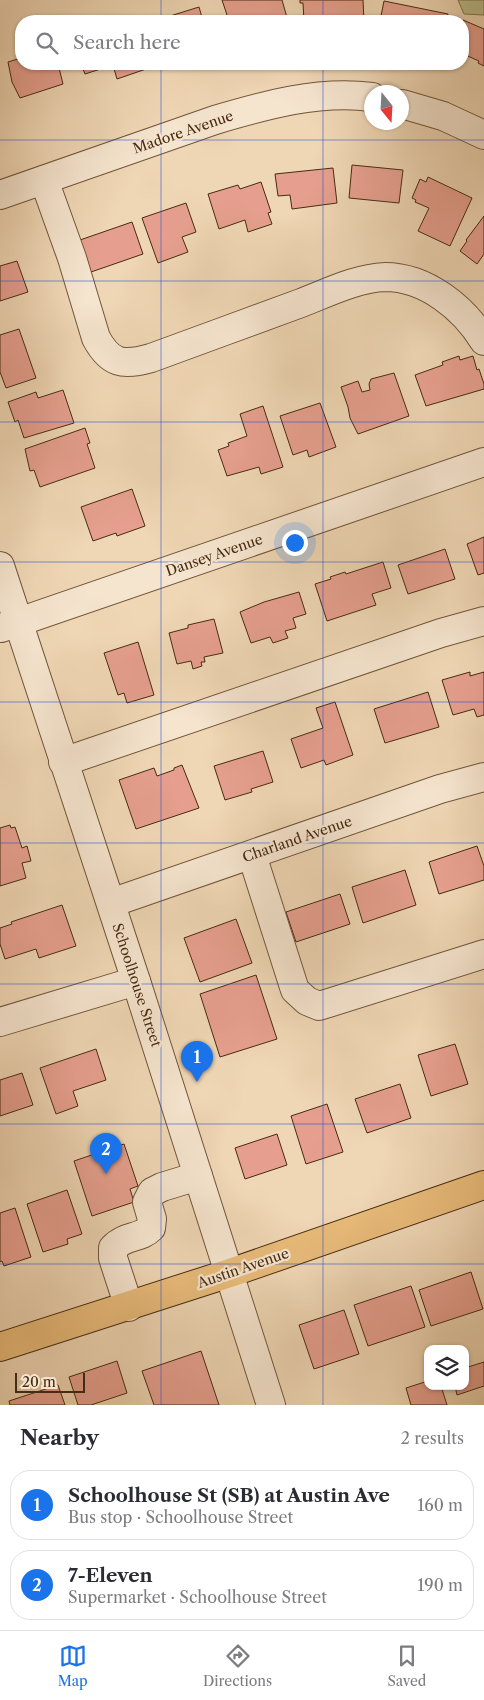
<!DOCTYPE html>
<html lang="en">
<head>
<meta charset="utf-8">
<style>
  :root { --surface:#fff; --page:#f7f7f7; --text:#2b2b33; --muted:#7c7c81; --line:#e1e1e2; --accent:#1a73e8 }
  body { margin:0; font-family:"Libre Caslon Text",serif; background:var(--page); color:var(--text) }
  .controls { position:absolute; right:15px; bottom:15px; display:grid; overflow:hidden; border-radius:10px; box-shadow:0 1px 4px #0004 }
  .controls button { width:45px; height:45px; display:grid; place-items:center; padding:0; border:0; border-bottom:1px solid var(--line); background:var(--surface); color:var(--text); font:25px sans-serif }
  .compass { position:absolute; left:364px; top:85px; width:45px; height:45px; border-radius:50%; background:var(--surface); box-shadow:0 1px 4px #0004; rotate:162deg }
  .scale { position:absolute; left:15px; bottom:12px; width:70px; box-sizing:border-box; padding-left:5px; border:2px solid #472b12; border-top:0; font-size:14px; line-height:18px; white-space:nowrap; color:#472b12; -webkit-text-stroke:4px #f5e4ce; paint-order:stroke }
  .you { position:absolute; left:294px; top:542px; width:18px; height:18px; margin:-12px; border:4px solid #fff; border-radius:50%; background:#1a73e8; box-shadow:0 0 0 8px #1a73e833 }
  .badge { display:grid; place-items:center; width:32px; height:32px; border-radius:50%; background:var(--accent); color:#fff; font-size:16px; font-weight:700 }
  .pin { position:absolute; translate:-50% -41px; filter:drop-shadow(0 1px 2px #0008) }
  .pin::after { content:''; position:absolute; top:26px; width:18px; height:15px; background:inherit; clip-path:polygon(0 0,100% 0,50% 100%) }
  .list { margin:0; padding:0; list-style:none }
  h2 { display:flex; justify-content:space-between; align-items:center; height:65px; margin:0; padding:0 20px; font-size:21px }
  h2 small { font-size:16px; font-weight:400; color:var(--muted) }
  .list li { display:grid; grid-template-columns:32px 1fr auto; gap:15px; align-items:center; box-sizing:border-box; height:70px; margin:0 10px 10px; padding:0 10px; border:1px solid var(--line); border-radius:20px }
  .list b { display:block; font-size:19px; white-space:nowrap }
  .list p { margin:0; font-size:16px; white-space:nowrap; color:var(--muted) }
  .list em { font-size:16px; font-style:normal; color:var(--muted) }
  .icon { flex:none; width:28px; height:28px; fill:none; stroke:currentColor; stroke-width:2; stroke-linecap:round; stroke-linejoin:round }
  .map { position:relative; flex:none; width:484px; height:1405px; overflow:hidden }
  .search { position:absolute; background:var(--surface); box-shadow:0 1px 4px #0004; left:15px; right:15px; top:15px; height:55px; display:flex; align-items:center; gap:12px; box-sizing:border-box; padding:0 18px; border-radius:20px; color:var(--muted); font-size:19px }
  .sheet { height:225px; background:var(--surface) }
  nav { display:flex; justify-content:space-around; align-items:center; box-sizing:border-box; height:70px; border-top:1px solid var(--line); background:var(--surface); font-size:14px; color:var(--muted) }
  nav a { display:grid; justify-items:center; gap:2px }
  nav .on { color:var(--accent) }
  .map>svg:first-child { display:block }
  .green { fill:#bcbd8b; stroke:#82744e }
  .building { fill:#e69f8e; stroke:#472b12 }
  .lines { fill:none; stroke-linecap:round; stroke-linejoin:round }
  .minor-casing { stroke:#71563a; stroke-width:30 }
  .major-casing { stroke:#472b12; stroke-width:30 }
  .minor { stroke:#f5e4ce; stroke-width:28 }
  .major { stroke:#e8bb7a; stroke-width:28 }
  .grid { fill:none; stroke:#1d4ed8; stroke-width:1; stroke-opacity:0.55 }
  .labels { text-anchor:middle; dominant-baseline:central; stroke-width:4.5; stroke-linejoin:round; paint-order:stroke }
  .street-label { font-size:14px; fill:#472b12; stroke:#f5e4ce }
</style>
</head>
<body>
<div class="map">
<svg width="484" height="1405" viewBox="0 0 484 1405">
  <rect width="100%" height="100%" fill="#efd6b4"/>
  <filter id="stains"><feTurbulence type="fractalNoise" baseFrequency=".004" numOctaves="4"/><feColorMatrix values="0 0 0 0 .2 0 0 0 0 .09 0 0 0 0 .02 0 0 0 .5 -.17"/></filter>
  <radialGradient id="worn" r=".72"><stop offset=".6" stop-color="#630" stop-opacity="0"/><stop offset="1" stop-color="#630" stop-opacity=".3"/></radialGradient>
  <path class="green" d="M458 0H484V15L464 14Z"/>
  <g class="building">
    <path d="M222 0H282L288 21H229Z"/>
    <path d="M300 0H363L364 21H304L303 3H300Z"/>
    <path d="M384 1 448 14 447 21H380Z"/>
    <path d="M199 7 203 21H154Z"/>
    <path d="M463 20 484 29V66L478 63 479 61 463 54Z"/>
    <path d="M21 58V64H58L63 84 20 98 12 82 8 62Z"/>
    <path d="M81 64H147L149 68 117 79 113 65 85 74Z"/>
    <path d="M352 165 403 170 399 203 349 198Z"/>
    <path d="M333 168 337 203 292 209 290 195 278 196 275 174Z"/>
    <path d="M428 177 472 198 450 246 418 231 429 208 415 202 416 200 412 198 420 179 426 182Z"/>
    <path d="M261 182 271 212 268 213 272 224 248 232 245 220 219 229 208 194 238 185 240 189Z"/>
    <path d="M186 203 196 232 182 237 188 252 158 263 142 218Z"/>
    <path d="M484 216V254L477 264 460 251 467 241 466 240Z"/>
    <path d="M132 222 143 254 91 272 80 240Z"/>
    <path d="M17 261 28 292 0 301V266Z"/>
    <path d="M19 329 36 378 6 388 0 372V335Z"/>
    <path d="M459 356 460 360 473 356 477 370 479 369 484 384V389L426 406 415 375 443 365 442 362Z"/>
    <path d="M394 373 409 416 358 434 350 418 348 407 341 387 358 381 362 392 370 390 369 384 371 379Z"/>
    <path d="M63 390 74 423 24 438 18 420 15 422 8 402 36 392 38 398Z"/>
    <path d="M320 403 336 447 309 457 307 450 293 455 280 416Z"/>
    <path d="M263 406 283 467 261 474 259 467 227 476 218 450 229 446 228 443 247 436 240 414Z"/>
    <path d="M85 428 90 443 87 444 95 468 40 487 34 470 30 471 25 449Z"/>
    <path d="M132 489 145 526 117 536 116 533 93 541 81 507Z"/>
    <path d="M484 537V573L478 575 467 544Z"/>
    <path d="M445 549 455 579 408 594 398 565Z"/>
    <path d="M383 562 391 588 372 594 376 605 327 621 315 584 331 579 330 577 345 572 346 574Z"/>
    <path d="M299 592 306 614 293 618 296 628 285 631 288 638 273 643 270 637 251 643 240 612 264 602Z"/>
    <path d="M214 619 223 653 204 657 205 662H201L202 666 193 669 191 661 177 664 169 633 188 628V625Z"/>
    <path d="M138 642 154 695 127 703 124 693 118 695 104 653Z"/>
    <path d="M470 672V676L484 672V715L477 717 474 709 453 715 442 680Z"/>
    <path d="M428 692 439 727 385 743 374 709Z"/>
    <path d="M335 702 353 755 326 765 324 760 301 768 291 739 323 728 316 708Z"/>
    <path d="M263 751 273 782 251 789 252 792 225 800 214 766Z"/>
    <path d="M182 765 199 808 136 829 119 780 154 768 157 776 174 770V768Z"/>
    <path d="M10 825 11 828 15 827 22 848 27 846 31 861 22 863 26 878 0 886V828Z"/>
    <path d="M477 846 484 866V880L439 894 429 862Z"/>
    <path d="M405 870 416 905 363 923 352 887Z"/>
    <path d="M340 894 350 924 296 942 286 912Z"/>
    <path d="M62 905 76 946 39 958 36 949 5 959 0 944V928L12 924 11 922Z"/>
    <path d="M236 919 252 963 200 982 184 938Z"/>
    <path d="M256 975 277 1039 220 1057 200 994Z"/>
    <path d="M455 1044 468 1084 431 1096 418 1055Z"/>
    <path d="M96 1049 106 1080 73 1091 78 1106 56 1114 40 1068Z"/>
    <path d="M22 1073 33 1105 0 1116V1080Z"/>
    <path d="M400 1084 411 1118 367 1133 355 1099Z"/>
    <path d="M327 1104 343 1152 306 1164 291 1116Z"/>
    <path d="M277 1134 287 1165 245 1179 235 1148Z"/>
    <path d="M124 1144 138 1186 130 1189 134 1202 92 1216 74 1161Z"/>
    <path d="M67 1190 82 1234 67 1239 68 1244 43 1252 27 1204Z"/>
    <path d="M15 1208 31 1257 4 1266 2 1261 0 1262V1213Z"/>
    <path d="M471 1272 483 1309 431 1326 419 1290Z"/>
    <path d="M411 1286 425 1327 368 1346 354 1305Z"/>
    <path d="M344 1310 359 1354 314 1369 299 1325Z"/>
    <path d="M201 1351 219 1405H154L142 1371Z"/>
    <path d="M117 1361 127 1393 91 1405H78L69 1377Z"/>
    <path d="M484 1362V1386L457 1395 455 1386H465V1368Z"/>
    <path d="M428 1381V1386H441L447 1405H411L406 1388Z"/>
    <path d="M58 1385 65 1405H10L9 1401Z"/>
  </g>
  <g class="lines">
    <defs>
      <g id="minor">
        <path d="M402 104 443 116 484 135"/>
        <path d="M44 180 72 258 96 338C110 364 123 366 151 358 201 340 251 321 301 303 327 293 357 278 385 277 426 277 464 308 484 341"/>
        <path d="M0 195 215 120C266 105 318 90 372 97"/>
        <path d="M0 566 136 981 271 1405"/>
        <path d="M1 628 484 462"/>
        <path d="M63 762 441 633 484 621"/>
        <path d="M252 855 295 990 307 1001 319 1006 484 954"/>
        <path d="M111 903 440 789 484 777"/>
        <path d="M0 1022 136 981"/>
        <path d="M129 1307 113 1258V1248C125 1235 140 1239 151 1228L152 1219 147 1202 152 1192 162 1187 198 1176"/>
      </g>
      <path id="major" d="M0 1347 230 1273 484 1185"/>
    </defs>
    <use href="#minor" class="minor-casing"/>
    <use href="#major" class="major-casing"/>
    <use href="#minor" class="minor"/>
    <use href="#major" class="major"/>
  </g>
  <path class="grid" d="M161 0V21M323 0V21M161 64V1405M323 64V1405M0 140H484M0 281H484M0 422H484M0 562H484M0 702H484M0 843H484M0 984H484M0 1124H484M0 1264H484"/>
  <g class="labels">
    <g class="street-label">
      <text transform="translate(183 132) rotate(-19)">Madore Avenue</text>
      <text transform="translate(214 555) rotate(-19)">Dansey Avenue</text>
      <text transform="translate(297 839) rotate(-19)">Charland Avenue</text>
      <text transform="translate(137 985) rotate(72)">Schoolhouse Street</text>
      <text transform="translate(243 1268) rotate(-19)">Austin Avenue</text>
    </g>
  </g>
  <rect width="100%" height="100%" filter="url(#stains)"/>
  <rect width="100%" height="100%" fill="url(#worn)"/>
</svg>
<div class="controls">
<button><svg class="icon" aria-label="layers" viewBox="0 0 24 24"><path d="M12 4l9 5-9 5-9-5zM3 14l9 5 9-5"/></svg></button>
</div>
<svg class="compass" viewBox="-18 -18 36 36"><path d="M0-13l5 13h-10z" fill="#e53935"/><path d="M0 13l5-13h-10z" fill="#7c7c81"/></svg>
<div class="scale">20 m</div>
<div class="you"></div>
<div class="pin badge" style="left:197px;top:1082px">1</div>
<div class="pin badge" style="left:106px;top:1174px">2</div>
<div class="search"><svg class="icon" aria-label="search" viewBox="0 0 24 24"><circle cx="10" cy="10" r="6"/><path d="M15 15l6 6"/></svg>Search here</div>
</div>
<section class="sheet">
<h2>Nearby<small>2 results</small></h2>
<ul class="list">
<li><span class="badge">1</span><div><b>Schoolhouse St (SB) at Austin Ave</b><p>Bus stop · Schoolhouse Street</p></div><em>160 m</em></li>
<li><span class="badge">2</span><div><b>7-Eleven</b><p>Supermarket · Schoolhouse Street</p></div><em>190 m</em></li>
</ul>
</section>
<nav>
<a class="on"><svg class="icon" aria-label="map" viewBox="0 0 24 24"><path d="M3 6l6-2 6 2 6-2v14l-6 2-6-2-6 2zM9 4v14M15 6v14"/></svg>Map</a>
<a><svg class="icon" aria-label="directions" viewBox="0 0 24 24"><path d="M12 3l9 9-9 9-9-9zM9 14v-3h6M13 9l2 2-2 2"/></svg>Directions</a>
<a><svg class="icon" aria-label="saved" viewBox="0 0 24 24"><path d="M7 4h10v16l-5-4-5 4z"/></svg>Saved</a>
</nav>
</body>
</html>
